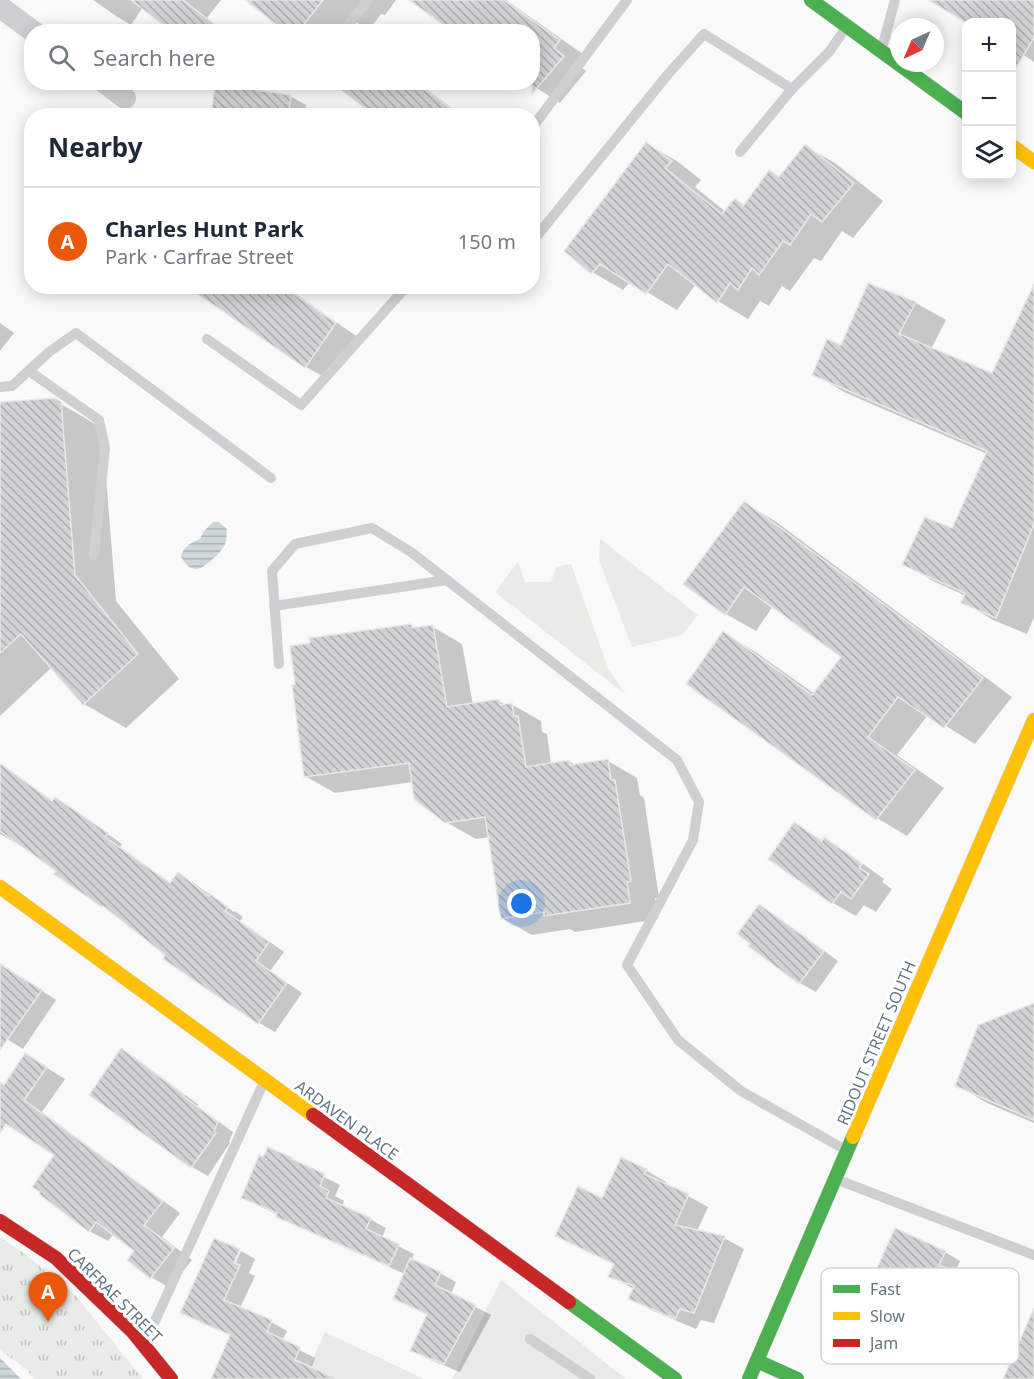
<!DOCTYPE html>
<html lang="en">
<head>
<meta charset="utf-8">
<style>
  :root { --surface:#fff; --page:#f2f2f3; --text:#1f2937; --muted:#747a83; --line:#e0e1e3; --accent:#ea580c }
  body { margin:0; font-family:"Noto Sans",sans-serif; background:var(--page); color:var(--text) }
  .controls { position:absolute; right:18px; top:18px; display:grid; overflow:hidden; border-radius:12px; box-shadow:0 3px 15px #0003 }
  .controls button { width:54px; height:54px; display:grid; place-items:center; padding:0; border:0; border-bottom:2px solid var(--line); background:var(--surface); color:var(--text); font:30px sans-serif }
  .compass { position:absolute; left:890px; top:18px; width:54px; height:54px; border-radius:50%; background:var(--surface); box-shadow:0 3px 15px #0003; rotate:224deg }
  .you { position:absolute; left:522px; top:904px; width:21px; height:21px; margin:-15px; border:4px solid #fff; border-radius:50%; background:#1a73e8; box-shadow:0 0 0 9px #1a73e833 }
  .badge { display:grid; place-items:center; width:39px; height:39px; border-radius:50%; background:var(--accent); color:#fff; font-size:20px; font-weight:700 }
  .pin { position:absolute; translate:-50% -50px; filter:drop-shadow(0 2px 3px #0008) }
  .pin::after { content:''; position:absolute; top:32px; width:21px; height:18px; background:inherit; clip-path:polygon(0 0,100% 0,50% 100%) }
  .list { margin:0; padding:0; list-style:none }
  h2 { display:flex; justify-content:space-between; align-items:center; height:78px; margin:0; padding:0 24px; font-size:26px }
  h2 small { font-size:20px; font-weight:400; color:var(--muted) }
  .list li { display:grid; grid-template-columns:39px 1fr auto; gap:18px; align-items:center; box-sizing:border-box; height:108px; padding:0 24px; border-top:2px solid var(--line) }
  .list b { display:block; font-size:22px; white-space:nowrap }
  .list p { margin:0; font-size:20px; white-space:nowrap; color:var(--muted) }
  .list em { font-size:20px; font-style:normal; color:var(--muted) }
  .icon { flex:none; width:33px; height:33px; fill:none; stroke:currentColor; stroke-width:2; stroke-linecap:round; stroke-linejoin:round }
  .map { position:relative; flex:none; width:1034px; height:1379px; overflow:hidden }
  .search { position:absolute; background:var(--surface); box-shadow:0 3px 15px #0003; left:24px; top:24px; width:516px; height:66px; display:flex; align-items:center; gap:15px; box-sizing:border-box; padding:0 21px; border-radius:24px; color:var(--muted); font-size:22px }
  .panel { position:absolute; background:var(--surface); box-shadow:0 3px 15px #0003; left:24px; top:108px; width:516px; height:186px; border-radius:24px }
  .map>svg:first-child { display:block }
  .built { fill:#e8e9e9 }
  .grass { fill:#e8ebe6 }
  .park { fill:url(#park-tufts) }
  .water { fill:url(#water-rules) }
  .shadow { fill:#0003 }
  .building { fill:url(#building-back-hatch); stroke:#e8e8e8; stroke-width:1.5 }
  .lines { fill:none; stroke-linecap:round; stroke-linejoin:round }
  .fast-casing { stroke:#d5d6d7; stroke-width:15 }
  .slow-casing { stroke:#d5d6d7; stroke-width:15 }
  .jam-casing { stroke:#d5d6d7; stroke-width:15 }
  .lane { stroke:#cecfd0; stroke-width:10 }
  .street { stroke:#cecfd0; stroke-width:22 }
  .fast { stroke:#4caf50; stroke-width:14 }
  .slow { stroke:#ffc107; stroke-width:14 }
  .jam { stroke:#c62828; stroke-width:14 }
  .labels { text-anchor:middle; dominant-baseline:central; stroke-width:6; stroke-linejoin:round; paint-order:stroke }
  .street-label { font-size:16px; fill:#657683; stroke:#fff }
  .key { fill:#fff; stroke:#d1d6da; stroke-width:1.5 }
  .key-label { font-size:16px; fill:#657683 }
</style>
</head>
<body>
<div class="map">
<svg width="1034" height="1379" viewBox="0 0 1034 1379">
  <defs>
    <pattern id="park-tufts" width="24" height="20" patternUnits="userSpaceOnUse" patternTransform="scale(1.5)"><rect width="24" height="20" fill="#e8ebe6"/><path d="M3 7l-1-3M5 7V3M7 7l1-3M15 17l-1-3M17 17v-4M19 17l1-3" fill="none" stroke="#c0c3c0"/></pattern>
    <pattern id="water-rules" width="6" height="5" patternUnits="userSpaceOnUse" patternTransform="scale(1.5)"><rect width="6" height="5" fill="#ced6d9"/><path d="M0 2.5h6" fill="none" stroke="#abb2b5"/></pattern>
    <pattern id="building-back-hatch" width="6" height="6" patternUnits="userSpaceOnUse" patternTransform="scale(1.5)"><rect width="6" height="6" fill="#d0d2d3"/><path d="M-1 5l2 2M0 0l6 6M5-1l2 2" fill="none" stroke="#acafb1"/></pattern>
  </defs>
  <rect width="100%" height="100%" fill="#f9f9f9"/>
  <g class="built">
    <path d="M501 1280 626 1379H452Z"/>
    <path d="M325 1332 424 1379H304Z"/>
  </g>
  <g class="grass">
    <path d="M600 539 698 615 682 635 632 647 599 560Z"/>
    <path d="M518 562 525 582H551L556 567 571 564 608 668 626 695 495 592Z"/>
  </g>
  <path class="park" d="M0 1237 21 1251 75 1295 143 1379H34L26 1369 0 1350Z"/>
  <g class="water">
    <path d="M213 522H219L227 529C226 533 227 540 225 544 223 551 203 570 196 569 189 569 185 563 181 557 183 546 191 543 200 539L204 531Z"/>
    <path d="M0 1358 21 1379H0Z"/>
  </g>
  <g class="shadow">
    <path d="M93 0H221L207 18 223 30 221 32 143 7 131 25 116 16Z"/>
    <path d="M261 0H396L385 15 381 14 369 30 349 18 338 32H289Z"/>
    <path d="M421 0H506L583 54 576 63 586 71 560 103 527 82H532V32Z"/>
    <path d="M941 0H1034V62L1012 47V22H969L938 4Z"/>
    <path d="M359 82H416L463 116H378Z"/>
    <path d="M290 96 306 105 305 116H212Z"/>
    <path d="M647 144 677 161 701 180 695 187 726 212 736 200 745 205 780 179 805 146 835 163 883 201 853 238 842 231 821 261 814 258 790 291 782 286 769 306 760 301 748 319 718 301 696 284 677 310 630 282 623 290 592 272Z"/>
    <path d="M32 170V181L26 176Z"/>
    <path d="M869 285 916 303 946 320 931 349 993 374 1034 288V617L1027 634 993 620 963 602 966 596 935 582 904 564 953 530 987 454 844 392 814 374 842 346Z"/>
    <path d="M212 286H284L359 338 329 380 306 367 204 297Z"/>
    <path d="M0 323 14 333 0 351Z"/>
    <path d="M54 400 102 428 116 601 179 679 126 728 84 704 52 667 0 716V404Z"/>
    <path d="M744 503 775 521 1012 697 975 744 928 715 897 755 944 788 907 836 877 818 723 633 754 651 815 694 843 657 773 606 756 631 726 614Z"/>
    <path d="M411 625 417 629 433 627 462 644 473 705 499 701 506 705 511 704 541 721 542 732 547 734 551 764 569 761 576 766 608 761 637 778 640 795 644 798 659 898H655L658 919 575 932 570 929 532 935 502 918 490 837 476 839 446 822 413 782 335 793 305 776Z"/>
    <path d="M3 767 18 776 54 802 71 808 122 844 120 847 171 883 178 874 194 883 234 912 235 911 243 917 240 921 284 952 270 971 302 993 275 1032 259 1023 165 958 167 954 59 870 16 840 14 842 0 834V771Z"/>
    <path d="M795 824 824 841 825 839 848 853 884 879 882 882 892 889 876 912 864 905 856 916 833 903Z"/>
    <path d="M760 906 775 915 838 961 816 992 800 983 750 946Z"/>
    <path d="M0 963 56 1000 23 1049 0 1035Z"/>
    <path d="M1034 1010V1123L987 1103 957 1085Z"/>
    <path d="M121 1050 137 1059 199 1105 197 1106 233 1132 229 1142 230 1143 208 1176 192 1167Z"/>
    <path d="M44 1066 65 1079 42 1112 180 1213 162 1237 192 1260 170 1288 151 1277 136 1250 114 1234 108 1241 89 1231 56 1155 0 1118V1093Z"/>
    <path d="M308 1169 340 1185 335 1196 344 1201 342 1207 370 1219 386 1228 382 1238 414 1254 411 1261 440 1273 456 1282 451 1294 491 1315 460 1372 428 1359 412 1350 428 1315 410 1307 395 1298 405 1274 293 1225 278 1216V1215L259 1206 243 1197Z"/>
    <path d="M646 1170 666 1182 665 1185 688 1196 708 1207 697 1231 724 1238 744 1249 714 1323 701 1320 696 1329 651 1310 630 1298 634 1289 610 1276 615 1265 577 1247 557 1235 603 1200Z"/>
    <path d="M241 1251 255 1259 249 1273 255 1276 240 1308 271 1322 287 1331 282 1341 315 1358 311 1369 320 1379H213L232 1336 197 1321 181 1312 230 1269 232 1271Z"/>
    <path d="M945 1252 960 1261 955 1273 975 1284 951 1339 954 1341 946 1360 927 1352 923 1362 864 1336 848 1327Z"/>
  </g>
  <g class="building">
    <path d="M131 0H183L224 32H172Z"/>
    <path d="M245 0H323L298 32H286Z"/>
    <path d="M409 0H504L560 40 554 48 564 56 532 94V32H453Z"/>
    <path d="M928 0H1034V38L1011 76V22H965Z"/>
    <path d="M331 82H414L461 116H375Z"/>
    <path d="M215 84 291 95 288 116H211Z"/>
    <path d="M646 142 672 161 665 168 722 214 735 198 743 206 769 170 779 177 805 144 854 183 822 222 811 214 790 245 783 241 759 275 752 268 738 290 730 283 717 303 668 264 646 294 600 264 591 274 564 251Z"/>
    <path d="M868 283 916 302 899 334 992 373 1034 284V524L996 618 961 603 965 593 902 565 925 517 952 528 987 451 812 375 827 339 841 345Z"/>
    <path d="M186 286H282L336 323 305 368Z"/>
    <path d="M55 398 61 402 75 575 138 654 83 705 21 634 0 653V402Z"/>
    <path d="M744 501 983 678 944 728 898 697 868 737 915 770 876 820 686 684 723 631 812 695 841 657 744 587 725 615 683 584Z"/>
    <path d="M411 624 412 628 433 625 447 707 499 699 500 705 512 703 514 716H518L526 767 569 760 570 765 608 759 611 780H615L631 881 627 882 630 903 544 916V912L501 919 485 817 445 823 414 799 409 763 304 777 292 685 295 684 290 646 310 643 309 638Z"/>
    <path d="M0 763 52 801 55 797 108 833 105 837 170 883 178 872 209 896 210 894 228 907 225 911 269 942 256 961 287 983 258 1024 163 959 165 955 103 906 102 907 54 874 56 871 0 831Z"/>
    <path d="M794 822 822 841 824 837 862 864 859 868 869 874 851 899 841 892 832 904 768 859Z"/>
    <path d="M759 904 824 951 799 984 748 946 750 944 737 934Z"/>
    <path d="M0 964 42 990 0 1050Z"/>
    <path d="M1034 1003V1120L955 1086 978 1025Z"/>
    <path d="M121 1048 184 1095 183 1096 218 1122 214 1131 216 1133 191 1168 89 1095Z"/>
    <path d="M25 1053 47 1067 24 1100 163 1201 144 1225 174 1248 150 1279 127 1260 134 1251 96 1222 89 1232 39 1194 40 1192 32 1187 54 1155 6 1124 0 1133V1082L4 1085Z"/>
    <path d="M268 1147 293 1158 292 1159 325 1174 320 1186 329 1191 326 1198 371 1218 366 1229 399 1244 389 1266 276 1217 277 1213 241 1198 259 1155 263 1157Z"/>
    <path d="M621 1157 647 1169 644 1174 689 1194 675 1225 725 1236 694 1313 680 1309 675 1319 628 1299 634 1286 608 1277 614 1264 555 1236 578 1186 602 1198Z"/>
    <path d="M895 1228 946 1251 939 1265 960 1274 936 1329 939 1331 930 1352 911 1344 907 1355 846 1328 864 1286 868 1288Z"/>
    <path d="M214 1238 240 1249 234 1263 240 1265 224 1300 272 1320 267 1332 300 1347 295 1360 338 1379H211L230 1335 180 1313Z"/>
    <path d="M410 1258 441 1272 435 1285 476 1305 444 1364 410 1351 427 1314 393 1299Z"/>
    <path d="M1034 1308V1379H1003Z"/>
  </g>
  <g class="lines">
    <defs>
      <g id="fast">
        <path d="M811 0 966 113"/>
        <path d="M569 1302 675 1379"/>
        <path d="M757 1361 797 1379"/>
        <path d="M749 1379 853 1137"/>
      </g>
      <g id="slow">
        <path d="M1012 146 1034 162"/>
        <path d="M0 887 313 1115"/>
        <path d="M853 1137 1034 720"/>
      </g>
      <g id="jam">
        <path d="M313 1115 569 1302"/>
        <path d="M0 1221 56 1258 133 1332 171 1379"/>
      </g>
    </defs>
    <use href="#fast" class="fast-casing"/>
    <use href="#slow" class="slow-casing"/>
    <use href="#jam" class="jam-casing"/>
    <g class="lane">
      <path d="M343 32 368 0"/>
      <path d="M882 48 895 0"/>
      <path d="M532 128 627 0"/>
      <path d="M740 152 792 89 829 52 845 29"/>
      <path d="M532 242 669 73 704 34 792 89"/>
      <path d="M207 339 301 405 407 286"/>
      <path d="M29 371 99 420 105 448 94 555"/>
      <path d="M0 387 12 386 49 352 76 333 271 478"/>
      <path d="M274 606 447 580"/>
      <path d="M279 664 272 571 295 544 372 528 411 552 677 760 699 802 693 840 627 965 678 1040 741 1091 844 1149"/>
      <path d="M838 1180 1034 1255"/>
      <path d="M530 1339 590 1379"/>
      <path d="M145 1343 263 1084"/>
    </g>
    <g class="street">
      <path d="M0 7 34 32"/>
      <path d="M104 82 125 98"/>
    </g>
    <use href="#fast" class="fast"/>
    <use href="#slow" class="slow"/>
    <use href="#jam" class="jam"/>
  </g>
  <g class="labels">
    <g class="street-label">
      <text transform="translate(876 1043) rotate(-67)">RIDOUT STREET SOUTH</text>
      <text transform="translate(347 1120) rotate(36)">ARDAVEN PLACE</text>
      <text transform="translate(115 1295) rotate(45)">CARFRAE STREET</text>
    </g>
  </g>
  <rect x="821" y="1268" width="198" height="96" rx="9" class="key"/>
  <rect x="833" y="1285" width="27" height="8" fill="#4caf50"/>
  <rect x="833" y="1312" width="27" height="8" fill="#ffc107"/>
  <rect x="833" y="1339" width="27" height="8" fill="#c62828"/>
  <g class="key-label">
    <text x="870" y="1295">Fast</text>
    <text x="870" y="1322">Slow</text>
    <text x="870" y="1349">Jam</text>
  </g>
</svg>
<div class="controls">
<button>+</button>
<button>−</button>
<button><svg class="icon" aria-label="layers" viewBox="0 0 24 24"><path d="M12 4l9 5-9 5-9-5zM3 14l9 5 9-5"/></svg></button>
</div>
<svg class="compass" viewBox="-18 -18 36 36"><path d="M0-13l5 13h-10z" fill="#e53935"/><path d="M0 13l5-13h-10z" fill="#747a83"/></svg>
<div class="you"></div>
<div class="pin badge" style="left:48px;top:1322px">A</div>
<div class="search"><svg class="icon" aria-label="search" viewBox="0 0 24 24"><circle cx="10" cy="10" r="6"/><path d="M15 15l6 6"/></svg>Search here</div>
<section class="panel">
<h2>Nearby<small></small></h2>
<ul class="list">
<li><span class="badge">A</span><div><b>Charles Hunt Park</b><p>Park · Carfrae Street</p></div><em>150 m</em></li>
</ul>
</section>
</div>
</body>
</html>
